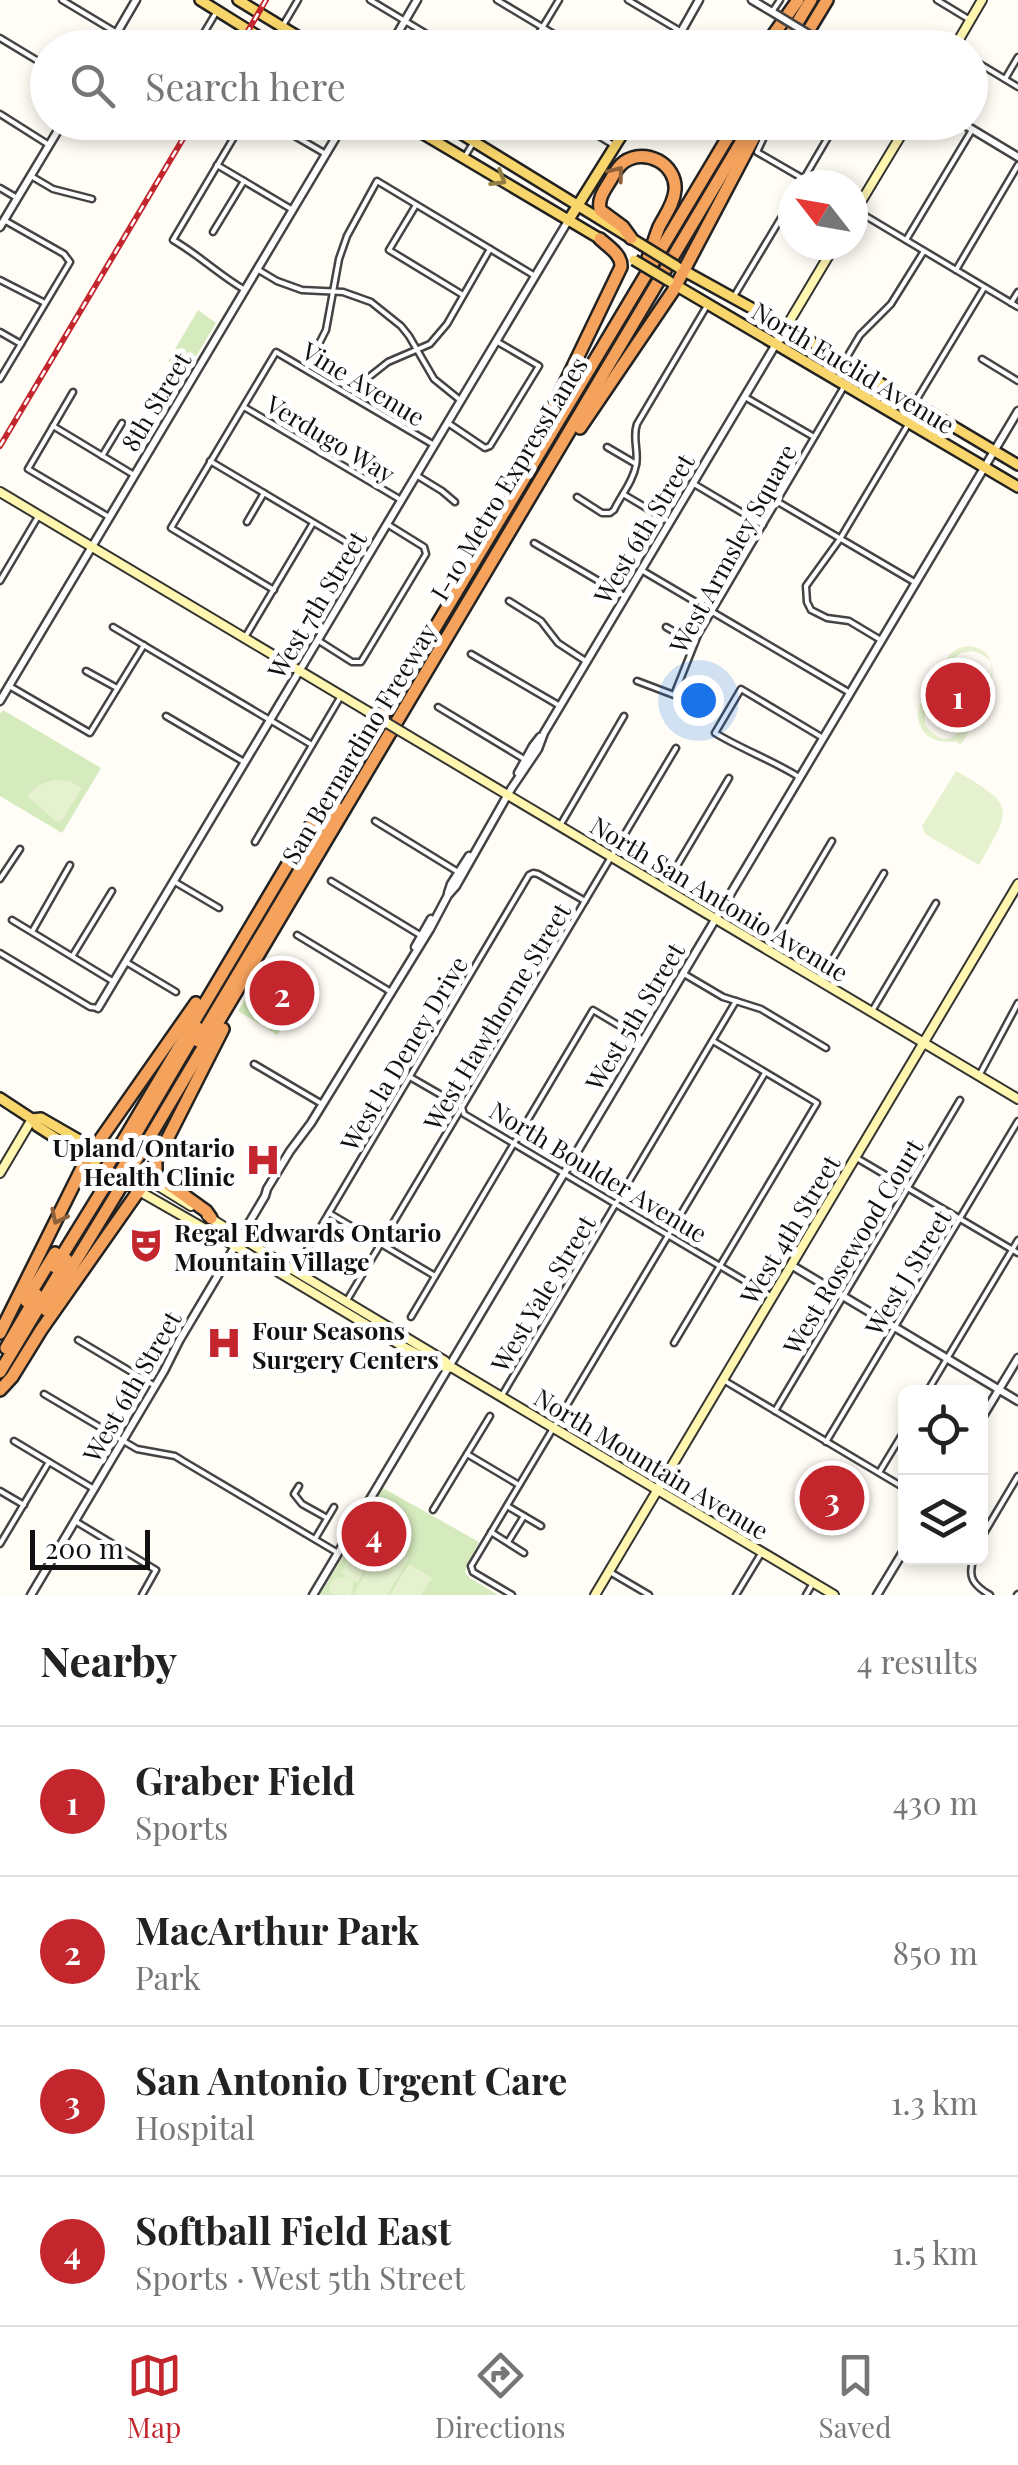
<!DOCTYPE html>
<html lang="en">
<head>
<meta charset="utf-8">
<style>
  :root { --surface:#fff; --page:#f6f6f6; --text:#222; --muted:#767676; --line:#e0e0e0; --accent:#c4262e }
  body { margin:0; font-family:"Playfair Display",serif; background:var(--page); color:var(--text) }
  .controls { position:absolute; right:30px; bottom:30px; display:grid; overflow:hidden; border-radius:15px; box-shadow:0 5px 15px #0003 }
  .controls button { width:90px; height:90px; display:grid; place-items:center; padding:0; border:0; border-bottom:2px solid var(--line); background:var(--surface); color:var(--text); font:50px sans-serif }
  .compass { position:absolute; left:778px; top:170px; width:90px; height:90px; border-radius:50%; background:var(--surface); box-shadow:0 5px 15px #0003; rotate:301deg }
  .scale { position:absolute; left:30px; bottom:25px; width:120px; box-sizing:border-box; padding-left:10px; border:5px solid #111; border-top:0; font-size:28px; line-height:35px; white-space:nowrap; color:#111; -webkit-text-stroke:8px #fff; paint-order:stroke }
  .you { position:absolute; left:698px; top:700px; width:35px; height:35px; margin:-25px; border:8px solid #fff; border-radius:50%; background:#1a73e8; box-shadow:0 0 0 15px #1a73e833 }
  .badge { display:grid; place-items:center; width:65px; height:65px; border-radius:50%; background:var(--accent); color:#fff; font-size:32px; font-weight:700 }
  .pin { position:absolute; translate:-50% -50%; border:5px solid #fff; box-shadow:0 2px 10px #0006 }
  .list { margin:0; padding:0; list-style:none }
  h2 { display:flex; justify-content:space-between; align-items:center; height:130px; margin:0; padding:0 40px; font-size:42px }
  h2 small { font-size:32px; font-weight:400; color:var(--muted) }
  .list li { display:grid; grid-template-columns:65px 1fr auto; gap:30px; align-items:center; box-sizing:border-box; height:150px; padding:0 40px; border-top:2px solid var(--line) }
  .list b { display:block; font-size:38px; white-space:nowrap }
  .list p { margin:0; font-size:32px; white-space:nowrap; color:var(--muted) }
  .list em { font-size:32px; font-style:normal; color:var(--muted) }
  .icon { flex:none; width:55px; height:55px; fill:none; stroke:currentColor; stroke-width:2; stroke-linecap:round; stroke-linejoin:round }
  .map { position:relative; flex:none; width:1018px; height:1595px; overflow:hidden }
  .search { position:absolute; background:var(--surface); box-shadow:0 5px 15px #0003; left:30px; right:30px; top:30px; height:110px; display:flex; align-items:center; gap:25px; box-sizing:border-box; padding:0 35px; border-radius:55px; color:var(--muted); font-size:38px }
  .sheet { height:730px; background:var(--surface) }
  nav { display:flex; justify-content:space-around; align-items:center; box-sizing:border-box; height:140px; border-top:2px solid var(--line); background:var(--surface); font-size:28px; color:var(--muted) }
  nav a { display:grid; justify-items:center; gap:5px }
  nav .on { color:var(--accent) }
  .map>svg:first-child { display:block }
  .grass { fill:#d5ebbd }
  .pitch { fill:#e6f2cf; fill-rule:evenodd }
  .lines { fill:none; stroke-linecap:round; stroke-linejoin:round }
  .minor-casing { stroke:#444; stroke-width:9 }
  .tertiary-casing { stroke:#444; stroke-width:11 }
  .secondary-casing { stroke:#333; stroke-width:12 }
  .primary-casing { stroke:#222; stroke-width:14 }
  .motorway-casing { stroke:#222; stroke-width:16 }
  .minor { stroke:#fff; stroke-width:4 }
  .tertiary { stroke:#fff; stroke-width:6 }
  .secondary { stroke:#fff6b0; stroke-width:8 }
  .primary { stroke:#f9d66b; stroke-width:9 }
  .motorway { stroke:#f5a25d; stroke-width:11 }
  .rail-casing { stroke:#c4262e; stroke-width:6 }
  .rail { stroke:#fff; stroke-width:2.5; stroke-dasharray:8; stroke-linecap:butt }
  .tertiary-bridge-casing { stroke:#444; stroke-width:11; stroke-linecap:butt }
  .secondary-bridge-casing { stroke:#333; stroke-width:12; stroke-linecap:butt }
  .primary-bridge-casing { stroke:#222; stroke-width:14; stroke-linecap:butt }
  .motorway-bridge-casing { stroke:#222; stroke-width:16; stroke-linecap:butt }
  .tertiary-bridge { stroke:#fff; stroke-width:6 }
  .secondary-bridge { stroke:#fff6b0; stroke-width:8 }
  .primary-bridge { stroke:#f9d66b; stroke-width:9 }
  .motorway-bridge { stroke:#f5a25d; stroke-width:11 }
  .oneway { stroke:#8e613b }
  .oneway2 { stroke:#917d42 }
  .labels { text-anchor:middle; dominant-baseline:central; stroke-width:10; stroke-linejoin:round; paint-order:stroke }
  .street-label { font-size:25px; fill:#111; stroke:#fff }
  .poi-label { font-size:25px; font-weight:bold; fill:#111; stroke:#fff; text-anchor:start }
</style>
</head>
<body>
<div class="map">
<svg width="1018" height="1595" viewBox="0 0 1018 1595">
  <rect width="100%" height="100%" fill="#fffdf5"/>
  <g class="grass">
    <path d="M198 310 216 323 186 373 168 361Z"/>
    <path d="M3 710 101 768 62 833 0 796V714Z"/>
    <path d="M281 963 320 985 308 1004 303 1001 294 1003 290 1009 287 1008 279 1021 284 1024 277 1035 238 1011 262 970 273 976Z"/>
    <path d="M383 1488 479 1542 467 1565 465 1573 470 1578 498 1595H320Z"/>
  </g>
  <g class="pitch">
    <path d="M968 646C1018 650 975 721 961 745L956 741C937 745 917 735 918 713 919 701 943 660 953 652 959 647 961 648 968 646ZM972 651C1008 660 989 687 977 708 964 729 946 756 925 724V706L951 662 961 653Z"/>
    <path d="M962 659 988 674 954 730 929 715Z"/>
    <path d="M956 771C1015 805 1013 807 979 865L925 834 922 826Z"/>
    <path d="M53 780 69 781 82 788 61 821H56L27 796 39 785Z"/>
    <path d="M372 1523 388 1532 383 1543 409 1558 387 1595H357L354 1593 382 1546H370L376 1551 358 1582 353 1580V1590L350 1595 331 1594 329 1587 334 1579 347 1577 341 1572 359 1541 367 1545 360 1536 366 1526Z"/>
    <path d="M409 1564 432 1578 421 1595H390Z"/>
  </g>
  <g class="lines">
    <defs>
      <g id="minor">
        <path d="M62 0 142 48"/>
        <path d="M370 0 450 48"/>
        <path d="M497 0 577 48"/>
        <path d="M628 0 680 31"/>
        <path d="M937 0 970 20"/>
        <path d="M772 12 780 0"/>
        <path d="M0 38 48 67"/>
        <path d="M272 44 298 0"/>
        <path d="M195 48 217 11"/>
        <path d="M530 48 559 0"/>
        <path d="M970 58 1018 87"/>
        <path d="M1005 79 1018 57"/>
        <path d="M0 114 49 145"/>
        <path d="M243 122 173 240C199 255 219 275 245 290"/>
        <path d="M576 122 615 146"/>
        <path d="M771 122 757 152 814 185"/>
        <path d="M281 128 324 153"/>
        <path d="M464 158 486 122"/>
        <path d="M217 165 291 209"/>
        <path d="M31 176 53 189 92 199"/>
        <path d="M800 185 837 122"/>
        <path d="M0 188 17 198"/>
        <path d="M416 205 389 250 463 295"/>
        <path d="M859 212 1018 307"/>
        <path d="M213 232 244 181"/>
        <path d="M906 240 972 130"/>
        <path d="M257 269 277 281 302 290 343 292 371 302 401 326 409 336 434 379 460 400"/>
        <path d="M956 270 1018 165"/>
        <path d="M0 280 45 303"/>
        <path d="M733 298 793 198"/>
        <path d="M1011 303 1018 292"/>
        <path d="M0 332 21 344"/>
        <path d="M982 359 1018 381"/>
        <path d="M844 362 860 335 891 304 924 251"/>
        <path d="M306 369 326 330 339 259 347 236 377 181 535 276"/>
        <path d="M0 379 70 262 64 254 4 220"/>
        <path d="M73 392 28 469 109 517"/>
        <path d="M352 397 364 381 388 362 430 344 447 324 490 249"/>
        <path d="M745 397 814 437"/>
        <path d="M914 404 984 288"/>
        <path d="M244 407 401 500"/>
        <path d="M448 423 485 448 490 446 539 366 496 341"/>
        <path d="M53 426 134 475"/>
        <path d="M607 447 636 464"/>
        <path d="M102 456 122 423"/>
        <path d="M210 461 368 555"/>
        <path d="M416 475 442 491 455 502"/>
        <path d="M694 484 763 525"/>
        <path d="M623 494 670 522"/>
        <path d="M577 497 602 513H610L614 510C621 495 633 482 636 465 639 451 632 438 637 424L708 304"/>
        <path d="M778 502 916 583"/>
        <path d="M247 522 264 493"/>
        <path d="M534 543 626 597"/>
        <path d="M643 571 850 693"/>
        <path d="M0 581 39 515"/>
        <path d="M274 590 171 528 276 352 434 445"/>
        <path d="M509 601 541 621 558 643 587 662"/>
        <path d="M113 627 312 745"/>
        <path d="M666 627 694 643"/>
        <path d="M244 639 313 523"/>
        <path d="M879 639 849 621 827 618 811 610 807 602 806 586 840 539 909 423"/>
        <path d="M319 641 352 662H361L426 554 424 547 387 524"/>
        <path d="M471 654 560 706"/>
        <path d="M86 671 117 688"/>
        <path d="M637 681 674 695 698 635 845 385"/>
        <path d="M11 687 90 733 144 645"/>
        <path d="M438 707 524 759"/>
        <path d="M166 716 244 762"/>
        <path d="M799 777C772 760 743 750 715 733L741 689 823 738"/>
        <path d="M375 821 458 872"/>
        <path d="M561 824 624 716"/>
        <path d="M255 842 341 696"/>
        <path d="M0 879 20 849"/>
        <path d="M331 881 420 935"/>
        <path d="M175 882 219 908"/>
        <path d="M665 886 729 778"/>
        <path d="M12 920 114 982"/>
        <path d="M33 930 70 865"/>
        <path d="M297 935 391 992"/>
        <path d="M768 949 832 841"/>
        <path d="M0 953 90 1007 98 1008"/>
        <path d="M73 955 112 891"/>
        <path d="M126 962 176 992"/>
        <path d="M684 974 723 997 761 1009 826 1048"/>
        <path d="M820 980 884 873"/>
        <path d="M872 1011 936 903"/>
        <path d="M254 1064 322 1104"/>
        <path d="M980 1074 1018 1003"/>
        <path d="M410 1077 462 1107 464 1114 772 1297"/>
        <path d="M855 1157 1018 1253"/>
        <path d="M329 1213 435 1276"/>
        <path d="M304 1255 529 875 533 873 538 874 585 901"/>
        <path d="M346 1302 676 748"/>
        <path d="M411 1317 593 1010 643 1040"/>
        <path d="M78 1340 155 1386"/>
        <path d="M674 1343 817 1103 713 1041"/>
        <path d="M725 1381 906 1489"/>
        <path d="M927 1392 1018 1240"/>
        <path d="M44 1394 137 1449 175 1456 183 1461 338 1553"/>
        <path d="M501 1397 736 1001"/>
        <path d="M775 1411 960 1100"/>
        <path d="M14 1441 94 1489"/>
        <path d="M826 1442 1018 1121"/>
        <path d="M467 1454 519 1485"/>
        <path d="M880 1471 906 1428"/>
        <path d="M299 1486 294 1494 302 1504 327 1518"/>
        <path d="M0 1491 24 1505"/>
        <path d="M507 1506 524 1516 508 1542"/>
        <path d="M433 1510 490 1416"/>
        <path d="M524 1516 541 1526"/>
        <path d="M75 1521 156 1570 142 1595"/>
        <path d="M491 1532 524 1553"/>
        <path d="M315 1539 334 1507"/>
        <path d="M980 1540 1018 1476"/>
        <path d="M0 1544 49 1462"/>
        <path d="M974 1558C967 1577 973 1585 990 1595"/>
        <path d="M610 1572 649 1595"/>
        <path d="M512 1595 473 1572 471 1566 765 1073"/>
        <path d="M736 1595 762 1552"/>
        <path d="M806 1595 813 1583"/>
        <path d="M1017 1595 1018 1594"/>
      </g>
      <g id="tertiary">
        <path d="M752 0 774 13"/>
        <path d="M815 38 832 48"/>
        <path d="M108 48 136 0"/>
        <path d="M389 48 417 0"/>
        <path d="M672 48 699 0"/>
        <path d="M960 122 1018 157"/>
        <path d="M0 227 63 122"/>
        <path d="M0 701 345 122"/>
        <path d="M518 773 533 746 540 737"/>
        <path d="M448 893 451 884 469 856"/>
        <path d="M415 947 431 919"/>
        <path d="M98 1008 568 221"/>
        <path d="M791 1265 1018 1401"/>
        <path d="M980 1421 1018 1358"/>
        <path d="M31 1595 164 1371 179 1341 265 1196 267 1189 290 1151 311 1123 430 929 448 895 456 886 511 789 538 749 544 733 776 344"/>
        <path d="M313 1595 1018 411"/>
        <path d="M877 1595 906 1547"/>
      </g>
      <g id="secondary">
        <path d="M954 48 982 0"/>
        <path d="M853 215 909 122"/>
        <path d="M776 344 835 245"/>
        <path d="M0 492 367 711"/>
        <path d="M402 732 1018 1099"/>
        <path d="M0 1173 32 1119"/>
        <path d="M147 1179 191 1206"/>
        <path d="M139 1191 235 1246 402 1346 441 1366 453 1368 834 1595"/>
        <path d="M207 1216 270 1256 445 1361 449 1366"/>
        <path d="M595 1595 1018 884"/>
      </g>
      <g id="primary">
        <path d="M200 0 277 48"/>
        <path d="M238 0 317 48"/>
        <path d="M403 122 602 240"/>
        <path d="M442 122 642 245"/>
        <path d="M568 221 630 122"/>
        <path d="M679 268 786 327 1018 465"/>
        <path d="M672 283 1018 487"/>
        <path d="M0 1098 32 1119 37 1126 139 1191"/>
        <path d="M32 1119 41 1118 147 1179"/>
      </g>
      <g id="motorway">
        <path d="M764 48 798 0"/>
        <path d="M782 48 811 0"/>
        <path d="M798 48 827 0"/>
        <path d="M631 238 623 227 600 210C598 199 603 192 610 181 614 174 617 167 624 162 645 147 677 164 675 190 674 204 665 215 659 227 655 237 652 248 648 258"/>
        <path d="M580 428 673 291 762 122"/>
        <path d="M528 460 621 267C622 255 609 247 600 239"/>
        <path d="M324 814 737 122"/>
        <path d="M198 1041 337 808"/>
        <path d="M117 1151 323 805"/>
        <path d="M124 1154 198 1028"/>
        <path d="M135 1162 753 122"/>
        <path d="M156 1165V1175L206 1211 211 1218"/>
        <path d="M55 1267 108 1181"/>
        <path d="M26 1301 55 1253"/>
        <path d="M46 1310 120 1188"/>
        <path d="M0 1333 86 1160 196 1003"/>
        <path d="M6 1348 37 1295"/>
        <path d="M0 1372 67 1260"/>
        <path d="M0 1390 12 1377 41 1330 147 1179 223 1029"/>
      </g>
    </defs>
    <use href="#minor" class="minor-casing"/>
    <use href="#tertiary" class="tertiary-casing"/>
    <use href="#secondary" class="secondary-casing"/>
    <use href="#primary" class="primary-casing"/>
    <use href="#motorway" class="motorway-casing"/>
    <use href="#minor" class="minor"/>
    <use href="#tertiary" class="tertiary"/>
    <use href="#secondary" class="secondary"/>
    <use href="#primary" class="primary"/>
    <use href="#motorway" class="motorway"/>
    <defs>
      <g id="rail">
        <path d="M238 48 266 0"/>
        <path d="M0 446 193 122"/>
      </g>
    </defs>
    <use href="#rail" class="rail-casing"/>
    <use href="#rail" class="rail"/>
    <defs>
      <path id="tertiary-bridge" d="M774 13 815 38"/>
      <path id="secondary-bridge" d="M367 711 402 732"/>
      <g id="primary-bridge">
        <path d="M642 245 676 266"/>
        <path d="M634 260 669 281"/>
      </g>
      <g id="motorway-bridge">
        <path d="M101 1176 117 1151"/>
        <path d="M113 1184 130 1156"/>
      </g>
    </defs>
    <use href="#tertiary-bridge" class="tertiary-bridge-casing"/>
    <use href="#secondary-bridge" class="secondary-bridge-casing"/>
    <use href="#primary-bridge" class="primary-bridge-casing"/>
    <use href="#motorway-bridge" class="motorway-bridge-casing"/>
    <use href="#tertiary-bridge" class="tertiary-bridge"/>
    <use href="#secondary-bridge" class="secondary-bridge"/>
    <use href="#primary-bridge" class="primary-bridge"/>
    <use href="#motorway-bridge" class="motorway-bridge"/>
  </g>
  <defs><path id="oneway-chevron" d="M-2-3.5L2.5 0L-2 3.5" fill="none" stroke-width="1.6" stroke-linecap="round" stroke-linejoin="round" transform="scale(2.5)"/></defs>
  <g class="oneway">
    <use href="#oneway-chevron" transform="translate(617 173) rotate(-51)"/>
    <use href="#oneway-chevron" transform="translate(58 1217) rotate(116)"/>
  </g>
  <use class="oneway2" href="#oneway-chevron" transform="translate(499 179) rotate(31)"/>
  <defs>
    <symbol id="hospital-bare" viewBox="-9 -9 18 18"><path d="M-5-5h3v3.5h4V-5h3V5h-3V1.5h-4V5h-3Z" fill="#c4262e" stroke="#fff" stroke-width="2.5" paint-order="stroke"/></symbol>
    <symbol id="theatre-bare" viewBox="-9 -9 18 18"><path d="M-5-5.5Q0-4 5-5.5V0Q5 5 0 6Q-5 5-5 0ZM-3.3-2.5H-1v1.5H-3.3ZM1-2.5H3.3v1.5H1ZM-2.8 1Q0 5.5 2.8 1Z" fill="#c4262e" stroke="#fff" stroke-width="2.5" paint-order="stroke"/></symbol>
  </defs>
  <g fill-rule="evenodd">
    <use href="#hospital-bare" x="238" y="1135" width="50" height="50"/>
    <use href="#theatre-bare" x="121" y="1220" width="50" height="50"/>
    <use href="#hospital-bare" x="199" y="1318" width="50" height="50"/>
  </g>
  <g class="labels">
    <g class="street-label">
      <text transform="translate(854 367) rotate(31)">North Euclid Avenue</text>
      <text transform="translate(364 383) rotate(31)">Vine Avenue</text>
      <text transform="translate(155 401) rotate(-59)">8th Street</text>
      <text transform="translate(331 438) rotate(31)">Verdugo Way</text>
      <text transform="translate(508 478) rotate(-59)">I-10 Metro ExpressLanes</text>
      <text transform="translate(643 528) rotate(-59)">West 6th Street</text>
      <text transform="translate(732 548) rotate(-61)">West Armsley Square</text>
      <text transform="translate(316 604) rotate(-59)">West 7th Street</text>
      <text transform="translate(358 743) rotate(-59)">San Bernardino Freeway</text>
      <text transform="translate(720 898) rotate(31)">North San Antonio Avenue</text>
      <text transform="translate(496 1016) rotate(-59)">West Hawthorne Street</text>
      <text transform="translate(634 1016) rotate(-59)">West 5th Street</text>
      <text transform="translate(403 1053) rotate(-59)">West la Deney Drive</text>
      <text transform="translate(599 1171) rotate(31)">North Boulder Avenue</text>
      <text transform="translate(789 1229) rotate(-59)">West 4th Street</text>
      <text transform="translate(852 1246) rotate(-59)">West Rosewood Court</text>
      <text transform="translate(907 1272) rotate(-59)">West J Street</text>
      <text transform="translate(542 1293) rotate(-59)">West Yale Street</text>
      <text transform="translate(131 1386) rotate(-60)">West 6th Street</text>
      <text transform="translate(652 1463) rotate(31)">North Mountain Avenue</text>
    </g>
    <g class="poi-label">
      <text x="235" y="1146" text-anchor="end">Upland/Ontario<tspan x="235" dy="29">Health Clinic</tspan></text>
      <text x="174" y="1231">Regal Edwards Ontario<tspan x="174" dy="29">Mountain Village</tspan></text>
      <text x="252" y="1329">Four Seasons<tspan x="252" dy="29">Surgery Centers</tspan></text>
    </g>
  </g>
</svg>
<div class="controls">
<button><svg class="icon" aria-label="locate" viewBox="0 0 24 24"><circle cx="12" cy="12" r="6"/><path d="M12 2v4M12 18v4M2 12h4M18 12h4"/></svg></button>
<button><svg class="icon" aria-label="layers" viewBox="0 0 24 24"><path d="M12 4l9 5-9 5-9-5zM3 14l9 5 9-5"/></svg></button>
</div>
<svg class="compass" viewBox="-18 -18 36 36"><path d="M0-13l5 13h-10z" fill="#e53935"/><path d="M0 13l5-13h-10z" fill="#767676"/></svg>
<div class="scale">200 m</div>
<div class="you"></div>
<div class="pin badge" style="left:958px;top:695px">1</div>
<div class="pin badge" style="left:282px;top:993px">2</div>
<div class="pin badge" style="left:832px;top:1498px">3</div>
<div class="pin badge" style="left:374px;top:1534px">4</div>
<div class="search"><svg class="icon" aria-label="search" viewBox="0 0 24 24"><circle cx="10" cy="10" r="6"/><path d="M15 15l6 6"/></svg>Search here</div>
</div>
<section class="sheet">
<h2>Nearby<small>4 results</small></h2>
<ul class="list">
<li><span class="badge">1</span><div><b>Graber Field</b><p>Sports</p></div><em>430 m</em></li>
<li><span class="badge">2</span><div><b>MacArthur Park</b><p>Park</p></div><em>850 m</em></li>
<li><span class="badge">3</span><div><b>San Antonio Urgent Care</b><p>Hospital</p></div><em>1.3 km</em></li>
<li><span class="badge">4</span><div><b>Softball Field East</b><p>Sports · West 5th Street</p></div><em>1.5 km</em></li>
</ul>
</section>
<nav>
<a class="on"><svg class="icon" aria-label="map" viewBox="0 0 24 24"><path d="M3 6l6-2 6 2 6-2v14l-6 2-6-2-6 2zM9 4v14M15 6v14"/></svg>Map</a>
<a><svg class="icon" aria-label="directions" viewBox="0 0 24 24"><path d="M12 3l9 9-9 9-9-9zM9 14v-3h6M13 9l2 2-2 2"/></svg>Directions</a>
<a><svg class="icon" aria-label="saved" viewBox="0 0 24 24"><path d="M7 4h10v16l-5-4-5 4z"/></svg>Saved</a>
</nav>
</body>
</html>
